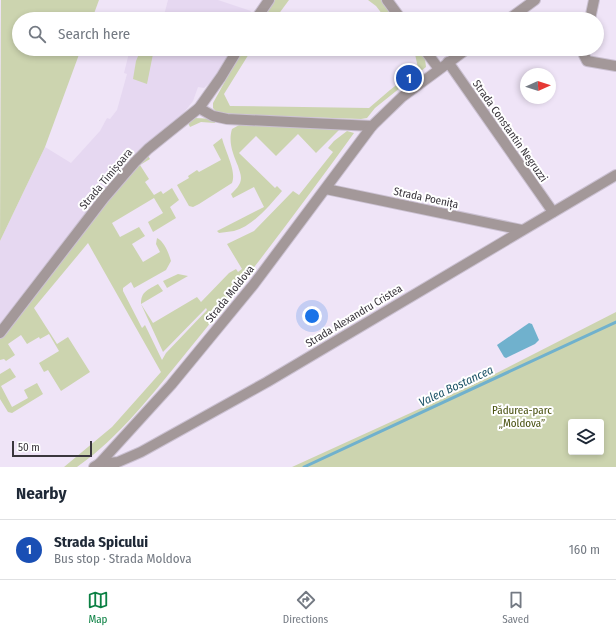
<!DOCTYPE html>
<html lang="en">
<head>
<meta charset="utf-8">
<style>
  :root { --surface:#fff; --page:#f6f6f7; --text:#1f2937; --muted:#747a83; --line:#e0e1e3; --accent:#0b8043 }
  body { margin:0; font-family:"Fira Sans Condensed",sans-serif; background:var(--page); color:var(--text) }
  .controls { position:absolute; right:12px; bottom:12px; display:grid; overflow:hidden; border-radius:4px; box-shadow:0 2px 6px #0003 }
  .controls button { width:36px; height:36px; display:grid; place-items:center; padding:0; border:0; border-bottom:1px solid var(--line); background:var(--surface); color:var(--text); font:20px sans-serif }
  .compass { position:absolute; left:520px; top:68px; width:36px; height:36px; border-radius:50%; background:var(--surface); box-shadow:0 2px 6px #0003; rotate:87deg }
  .scale { position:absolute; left:12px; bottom:10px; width:80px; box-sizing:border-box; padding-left:4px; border:2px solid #3a363d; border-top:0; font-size:11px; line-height:14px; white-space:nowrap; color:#3a363d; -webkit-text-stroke:3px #fff; paint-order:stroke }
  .you { position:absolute; left:312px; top:316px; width:14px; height:14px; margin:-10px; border:3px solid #fff; border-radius:50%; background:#1a73e8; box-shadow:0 0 0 6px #1a73e833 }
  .badge { display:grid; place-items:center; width:26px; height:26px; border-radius:50%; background:var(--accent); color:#fff; font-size:13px; font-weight:700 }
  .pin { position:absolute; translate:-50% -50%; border:2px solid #fff; box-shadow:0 1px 4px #0006 }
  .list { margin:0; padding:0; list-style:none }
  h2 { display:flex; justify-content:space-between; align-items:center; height:52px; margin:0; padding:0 16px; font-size:17px }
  h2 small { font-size:13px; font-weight:400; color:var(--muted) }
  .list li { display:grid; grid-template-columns:26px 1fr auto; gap:12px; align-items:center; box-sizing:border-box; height:60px; padding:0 16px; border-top:1px solid var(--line) }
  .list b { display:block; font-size:15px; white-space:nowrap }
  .list p { margin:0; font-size:13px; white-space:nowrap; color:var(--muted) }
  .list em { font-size:13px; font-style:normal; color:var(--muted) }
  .icon { flex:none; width:22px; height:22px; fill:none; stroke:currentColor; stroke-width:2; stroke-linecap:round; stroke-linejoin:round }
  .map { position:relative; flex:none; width:616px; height:467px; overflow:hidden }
  .search { position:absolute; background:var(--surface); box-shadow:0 2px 6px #0003; left:12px; right:12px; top:12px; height:44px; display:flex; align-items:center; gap:10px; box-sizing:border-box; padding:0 14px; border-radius:22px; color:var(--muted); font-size:15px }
  .sheet { height:112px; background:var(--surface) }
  nav { display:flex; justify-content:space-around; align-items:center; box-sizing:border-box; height:56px; border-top:1px solid var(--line); background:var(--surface); font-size:11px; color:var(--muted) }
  nav a { display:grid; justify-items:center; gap:2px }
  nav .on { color:var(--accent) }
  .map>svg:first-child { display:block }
  .built { fill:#e6d8f1 }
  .green { fill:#ccd4af; fill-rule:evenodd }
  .water { fill:#70b1cd }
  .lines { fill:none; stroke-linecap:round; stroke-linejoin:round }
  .stream { stroke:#70b1cd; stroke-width:3 }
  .minor-casing { stroke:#cbc1d2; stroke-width:12 }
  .tertiary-casing { stroke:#cbc1d2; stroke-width:12 }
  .minor { stroke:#a39899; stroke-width:10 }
  .tertiary { stroke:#a39899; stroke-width:10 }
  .labels { text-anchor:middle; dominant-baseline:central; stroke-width:4; stroke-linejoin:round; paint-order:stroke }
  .street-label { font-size:11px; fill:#3a363d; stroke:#fff }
  .park-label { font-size:11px; fill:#474f0d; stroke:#fff }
  .water-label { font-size:12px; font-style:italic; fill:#1e5468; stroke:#fff }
</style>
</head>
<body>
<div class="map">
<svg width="616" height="467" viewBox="0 0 616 467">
  <rect width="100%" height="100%" fill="#efe4f7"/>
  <g class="built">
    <path d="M168 0H218L251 11 246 19H163Z"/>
    <path d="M130 49H233L219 74 204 88 198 87 193 101 178 120 154 139 142 147 100 196 28 290 0 324V241L45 147 71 163 100 131 107 118 110 119 117 110 127 74 124 73Z"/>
  </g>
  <g class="green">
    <path d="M1 0H99L92 19H19V49H81L45 147 0 241Z"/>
    <path d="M275 0H289L275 19H262Z"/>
    <path d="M368 0H381L387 4 398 19H386L376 6Z"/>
    <path d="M141 49H154L147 84 133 79 136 61Z"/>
    <path d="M243 49H252L224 94 230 106 369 108 390 90 418 68 415 54 411 49H419L425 59 426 67 375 108 367 118 361 119 218 114 213 108V103Z"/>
    <path d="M195 118 214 119 215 123 201 122 190 127 188 123Z"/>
    <path d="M241 124 340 129 316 153 298 134 276 156 256 136 239 153 275 188 277 186 282 191C270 205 253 226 234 231 229 232 224 232 219 233L217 231 264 207 254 187 233 198 231 194C235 190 241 185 241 178 241 174 239 170 238 166 233 154 228 142 232 129Z"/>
    <path d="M347 131 354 133C300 208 244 282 186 353 154 392 119 438 77 467H64L112 427 161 372 88 243 34 308 57 344 68 337 90 372 61 391 48 370 44 372 39 363 59 351 49 334 40 339 39 337 27 344 21 335 8 344 15 355 6 361 4 359 0 360V339L100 210 138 164 148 156 150 159 140 165 149 179 145 182 154 195 161 191 163 194 172 188 179 200 170 207 176 218 153 232 148 222 163 213 154 198 112 223 120 237 139 227 145 236 132 244 143 262 160 252 156 244 157 238C164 241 169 254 171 261L166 270 134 288 131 282 123 288V291L142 328 145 325 162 360 166 353 207 310 206 308 163 352 141 304C141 291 148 290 158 284L163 291 141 304 153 323 197 297 201 302 229 273 236 269 238 272 242 269 227 244 254 231 293 191 299 195 333 152 328 148 334 141Z"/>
    <path d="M222 138C225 151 237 172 232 183L199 204 193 207 189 206 177 185 189 178 188 176 197 170 199 172 221 160 213 145Z"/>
    <path d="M178 274 188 276 167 288 163 281Z"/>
    <path d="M616 312V467H292L485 379ZM571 422H601V452H571Z"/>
    <path d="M10 368 16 377 1 386 12 407 28 398 24 390 37 383 43 394 12 413 8 412 0 399V374Z"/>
  </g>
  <path class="water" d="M529 323 532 324 539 340 535 344 506 358 504 357 497 345Z"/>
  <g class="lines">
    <path class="stream" d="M304 467 616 322"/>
    <defs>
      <g id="minor">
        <path d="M387 0 401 19"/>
        <path d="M256 19 269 0"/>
        <path d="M590 19 594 0"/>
        <path d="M424 49 439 69"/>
        <path d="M585 49 584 55 587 61 616 66"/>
        <path d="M448 62 553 212"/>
        <path d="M199 108 213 116 227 119 372 126"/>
        <path d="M326 189 522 230"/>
        <path d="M0 333 104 198 135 162 148 149 199 108 221 77 238 49"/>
        <path d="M99 464 118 462 141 452 267 382 616 175"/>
      </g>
      <g id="tertiary">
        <path d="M509 19 535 0"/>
        <path d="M94 467 99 464 171 385 254 284 372 126 402 97 467 49"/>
      </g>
    </defs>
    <use href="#minor" class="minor-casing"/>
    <use href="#tertiary" class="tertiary-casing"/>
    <use href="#minor" class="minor"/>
    <use href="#tertiary" class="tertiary"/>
  </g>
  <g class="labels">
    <g class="street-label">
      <text transform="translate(510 131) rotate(55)">Strada Constantin Negruzzi</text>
      <text transform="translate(106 179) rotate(-50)">Strada Timișoara</text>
      <text transform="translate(426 198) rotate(12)">Strada Poenița</text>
      <text transform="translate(230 294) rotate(-51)">Strada Moldova</text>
      <text transform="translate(354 316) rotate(-31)">Strada Alexandru Cristea</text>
    </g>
    <g class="park-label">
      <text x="522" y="410">Pădurea-parc<tspan x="522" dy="13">„Moldova”</tspan></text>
    </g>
    <g class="water-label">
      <text transform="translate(456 386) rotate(-25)">Valea Bostancea</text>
    </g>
  </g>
</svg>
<div class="controls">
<button><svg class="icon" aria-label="layers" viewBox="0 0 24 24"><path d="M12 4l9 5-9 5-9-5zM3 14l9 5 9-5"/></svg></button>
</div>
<svg class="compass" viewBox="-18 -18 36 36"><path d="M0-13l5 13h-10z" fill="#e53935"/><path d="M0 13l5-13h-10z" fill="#747a83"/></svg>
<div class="scale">50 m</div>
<div class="you"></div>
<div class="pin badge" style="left:409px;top:78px;background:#1a4fb4">1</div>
<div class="search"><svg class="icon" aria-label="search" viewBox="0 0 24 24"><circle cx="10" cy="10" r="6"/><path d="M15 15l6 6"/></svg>Search here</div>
</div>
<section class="sheet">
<h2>Nearby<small></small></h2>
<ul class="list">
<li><span class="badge" style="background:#1a4fb4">1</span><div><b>Strada Spicului</b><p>Bus stop · Strada Moldova</p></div><em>160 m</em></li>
</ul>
</section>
<nav>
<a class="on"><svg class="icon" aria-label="map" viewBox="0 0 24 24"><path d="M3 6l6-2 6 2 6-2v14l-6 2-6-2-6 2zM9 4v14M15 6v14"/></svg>Map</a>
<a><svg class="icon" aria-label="directions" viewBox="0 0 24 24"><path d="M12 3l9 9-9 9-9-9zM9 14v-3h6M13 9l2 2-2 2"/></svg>Directions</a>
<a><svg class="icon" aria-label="saved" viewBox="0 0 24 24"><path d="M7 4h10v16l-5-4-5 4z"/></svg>Saved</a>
</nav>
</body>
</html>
